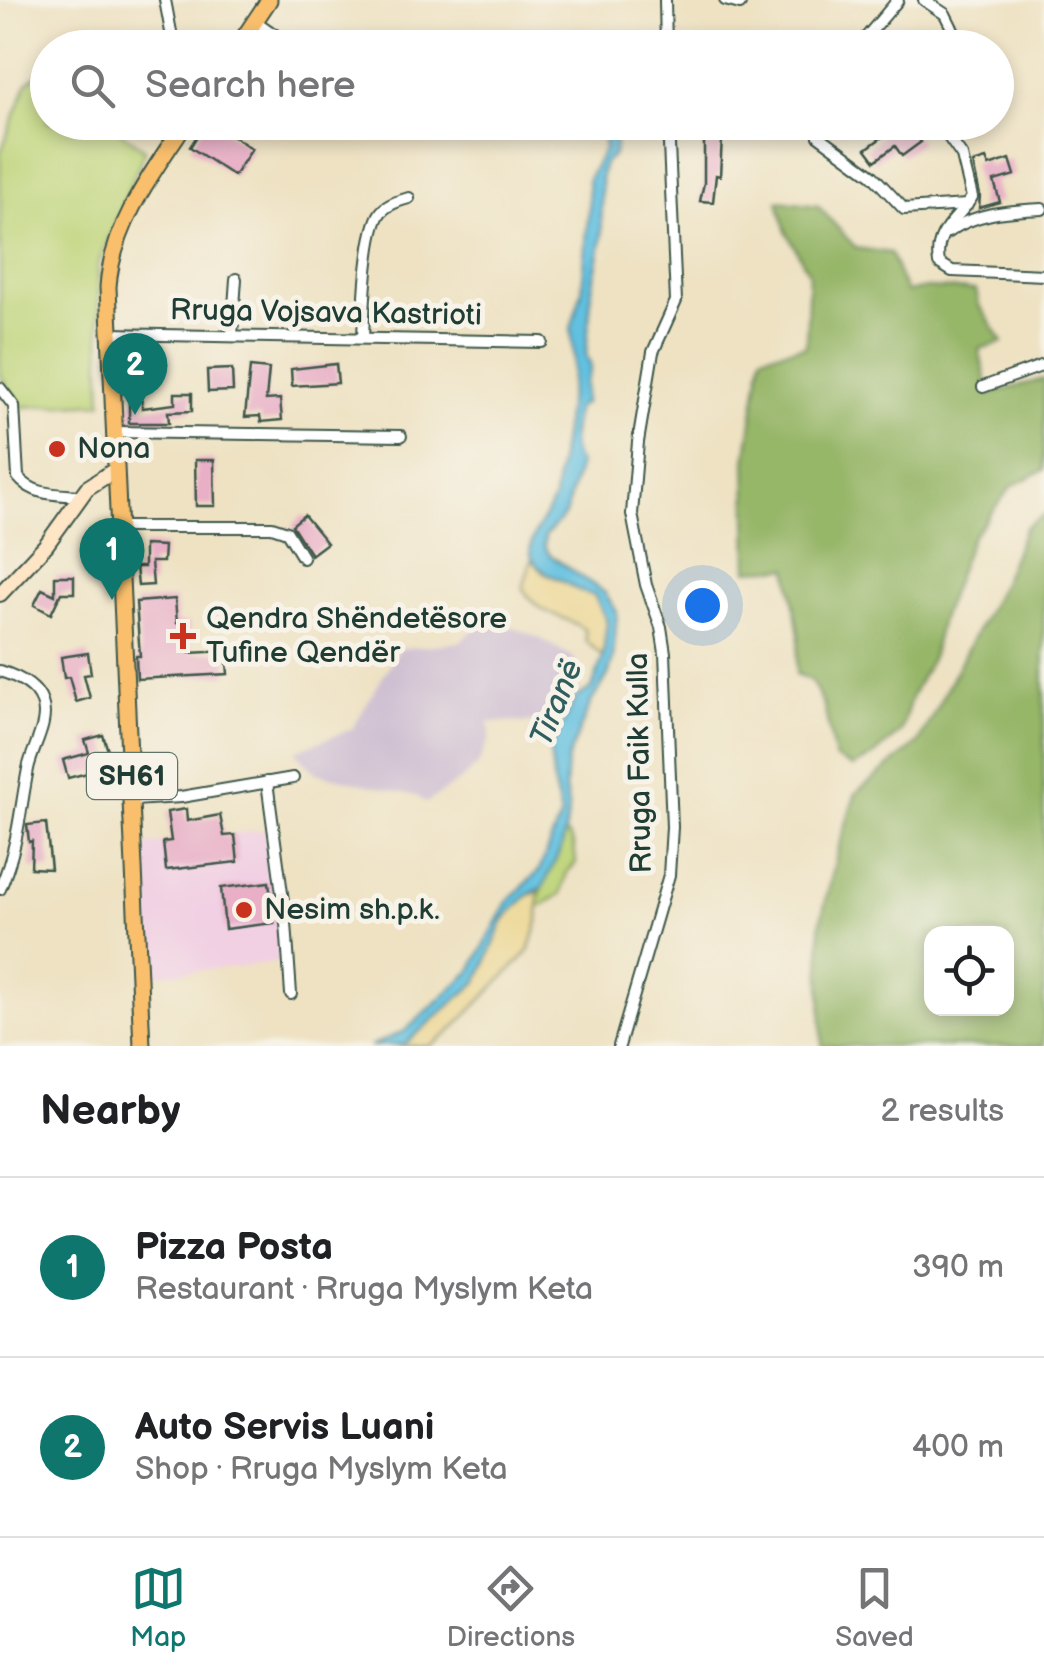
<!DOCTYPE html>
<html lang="en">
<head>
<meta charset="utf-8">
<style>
  :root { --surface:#fff; --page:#f2f2f2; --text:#202124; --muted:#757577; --line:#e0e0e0; --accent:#0f766e }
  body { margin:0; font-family:"Balsamiq Sans",sans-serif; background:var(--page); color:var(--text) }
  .controls { position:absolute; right:30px; bottom:30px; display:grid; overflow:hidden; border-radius:20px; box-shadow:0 5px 15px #0003 }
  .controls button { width:90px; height:90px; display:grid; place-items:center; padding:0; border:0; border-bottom:2px solid var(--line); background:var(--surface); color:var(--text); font:50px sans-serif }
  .you { position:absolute; left:702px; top:605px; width:35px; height:35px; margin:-25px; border:8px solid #fff; border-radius:50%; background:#1a73e8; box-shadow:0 0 0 15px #1a73e833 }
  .badge { display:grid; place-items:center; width:65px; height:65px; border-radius:50%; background:var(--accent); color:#fff; font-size:32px; font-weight:700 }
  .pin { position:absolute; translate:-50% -82px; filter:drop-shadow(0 2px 5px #0008) }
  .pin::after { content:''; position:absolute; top:52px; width:35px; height:30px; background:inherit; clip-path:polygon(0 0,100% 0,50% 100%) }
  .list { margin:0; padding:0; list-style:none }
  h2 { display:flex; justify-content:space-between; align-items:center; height:130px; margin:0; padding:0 40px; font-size:42px }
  h2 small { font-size:32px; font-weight:400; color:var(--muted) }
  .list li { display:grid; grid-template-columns:65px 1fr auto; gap:30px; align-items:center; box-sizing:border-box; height:180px; padding:0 40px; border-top:2px solid var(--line) }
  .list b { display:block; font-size:38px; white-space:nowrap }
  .list p { margin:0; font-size:32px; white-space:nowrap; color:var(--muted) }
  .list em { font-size:32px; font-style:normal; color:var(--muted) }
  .icon { flex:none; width:55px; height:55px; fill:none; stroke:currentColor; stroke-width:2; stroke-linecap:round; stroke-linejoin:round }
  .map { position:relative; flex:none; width:1044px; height:1046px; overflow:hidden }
  .search { position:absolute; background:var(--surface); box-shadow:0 5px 15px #0003; left:30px; right:30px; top:30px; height:110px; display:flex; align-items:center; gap:25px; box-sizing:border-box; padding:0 35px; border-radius:55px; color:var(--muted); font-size:38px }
  .sheet { height:490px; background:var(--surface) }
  nav { display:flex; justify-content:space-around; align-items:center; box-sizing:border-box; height:140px; border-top:2px solid var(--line); background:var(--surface); font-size:28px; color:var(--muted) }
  nav a { display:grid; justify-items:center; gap:5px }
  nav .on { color:var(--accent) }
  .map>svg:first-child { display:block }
  .built { fill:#f1d0e3 }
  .industrial { fill:#cebed1 }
  .green { fill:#bed478; stroke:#6e8856; stroke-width:2.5 }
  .forest { fill:#96b668; stroke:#5a7a4e; stroke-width:2.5; fill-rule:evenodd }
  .sand { fill:#eeda9e; stroke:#868c69; stroke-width:2.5 }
  .water { fill:#62c0e0; stroke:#407e8a; stroke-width:2.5 }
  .building { fill:#e8afc6 }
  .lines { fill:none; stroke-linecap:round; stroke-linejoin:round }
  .street-casing { stroke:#3e5649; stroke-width:14 }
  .secondary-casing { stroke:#3e5649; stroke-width:18 }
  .primary-casing { stroke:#3e5649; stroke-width:19 }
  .street { stroke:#fff; stroke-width:10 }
  .secondary { stroke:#fde5c5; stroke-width:14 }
  .primary { stroke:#f9bf6d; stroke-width:15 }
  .poi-dot { fill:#c8321e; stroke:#f7f3e8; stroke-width:4 }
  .labels { text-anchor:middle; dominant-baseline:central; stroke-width:10; stroke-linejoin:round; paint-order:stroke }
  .shield { fill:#f7f3e8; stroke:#60746a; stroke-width:2.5 }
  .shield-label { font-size:28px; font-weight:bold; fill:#1f3d34 }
  .street-label { font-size:30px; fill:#1f3d34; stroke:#f7f3e8 }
  .poi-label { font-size:30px; fill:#1f3d34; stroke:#f7f3e8; text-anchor:start }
  .water-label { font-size:32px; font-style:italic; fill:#305e5f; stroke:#f7f3e8 }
</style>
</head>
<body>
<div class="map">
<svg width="1044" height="1046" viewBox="0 0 1044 1046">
  <rect width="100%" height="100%" fill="#f7f3e8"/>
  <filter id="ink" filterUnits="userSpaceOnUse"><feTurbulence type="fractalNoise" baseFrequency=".01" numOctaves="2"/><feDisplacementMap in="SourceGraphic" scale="20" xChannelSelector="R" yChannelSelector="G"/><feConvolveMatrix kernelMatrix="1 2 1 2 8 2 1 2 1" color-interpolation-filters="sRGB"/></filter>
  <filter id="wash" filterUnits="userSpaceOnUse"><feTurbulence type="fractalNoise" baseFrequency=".0048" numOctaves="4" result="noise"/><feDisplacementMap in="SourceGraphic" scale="40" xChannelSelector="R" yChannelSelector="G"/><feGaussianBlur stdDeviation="2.25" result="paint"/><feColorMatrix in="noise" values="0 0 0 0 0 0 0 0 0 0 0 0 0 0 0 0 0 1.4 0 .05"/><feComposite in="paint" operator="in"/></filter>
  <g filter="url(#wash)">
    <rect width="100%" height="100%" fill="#eee2c3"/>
    <path class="built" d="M270 829 282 962 154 975 145 845Z"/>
    <path class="industrial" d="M490 618 539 638 573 657 582 676 568 718 548 723 489 722 490 738 478 765 464 778 426 803 417 796 316 773 295 751 352 729 399 649 459 642Z"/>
    <g class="green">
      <path d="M42 71 47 75 48 122 109 123 145 150 98 265 102 403 22 407 0 376V154L27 83Z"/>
      <path d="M563 832C574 839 575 850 576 863L567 872 561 894 538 908C539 881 560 859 563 832Z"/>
    </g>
    <g class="forest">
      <path d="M778 201 818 206 856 248 890 253 906 292 927 288 976 290 979 305 1003 342 979 349 989 394 1044 379V470L1012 486 971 538 941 619 932 657 912 695 901 731 875 755 853 767 835 758 824 706 811 680 796 674 799 635 788 568 748 570 746 461 762 355 806 346 809 273 785 229Z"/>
      <path d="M1044 515V1046H822L820 925 838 850 856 793 918 743 1002 583 1025 527ZM932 934H1006V1008H932Z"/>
    </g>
    <g class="sand">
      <path d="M532 559 542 572 594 594 607 621 603 657 586 641 585 630C559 611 541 619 523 588Z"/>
      <path d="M539 892 538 922 529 951 448 1034 430 1046H400L478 981 504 918 528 895Z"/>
    </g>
    <path class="water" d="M605 123H618L614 155 604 163 601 176 602 239 592 288 586 354 591 367 585 384 584 403 577 407C572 426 568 448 579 464L565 515 545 536 544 546 550 555 605 593 617 612 613 659 608 675 591 702 567 761 565 789 569 810 562 846 543 887 528 895 505 918 478 981 405 1044 370 1046 405 1031 470 972 509 900 539 871 561 815 554 786 550 750 577 697 592 688 603 657 607 621 594 595C580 594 569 584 556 578 507 554 541 532 554 498L574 360 571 328 582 291 589 206 588 179 604 150Z"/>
    <g id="blocks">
      <g class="building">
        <path d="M206 122H213L252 149 234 176 190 147Z"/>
        <path d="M868 122H895L902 131 908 127 921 142 902 156 895 146 875 161 866 149 881 138Z"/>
        <path d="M704 136H722L720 176 716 175 713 202 700 201 704 183Z"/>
        <path d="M986 159 989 166 1010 159 1015 175 994 181 1000 202 979 208 980 195 973 163Z"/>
        <path d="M336 364 338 383 292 386 291 369Z"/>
        <path d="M250 367 269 369 266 400 280 399 282 420 261 422 260 416 245 417Z"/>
        <path d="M232 369 233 391 208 392 207 370Z"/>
        <path d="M175 393H192V411L168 412 169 423H129V401H142V408L175 404Z"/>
        <path d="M195 460H214L215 506H196Z"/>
        <path d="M304 515 327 543 311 555 292 525Z"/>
        <path d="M144 545 164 546 163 562H151L153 585 138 586 136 567H144Z"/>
        <path d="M55 576H74V593H61L51 614 34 605 42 589 55 595Z"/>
        <path d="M175 599 177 623H189L190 653 226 651 228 674 137 679 136 656H140L136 602Z"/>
        <path d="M88 653 91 674 84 675 90 698 76 702 69 677 64 678 61 657Z"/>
        <path d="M103 735 118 782 100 787 95 771 68 778 63 760 89 753 85 740Z"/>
        <path d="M186 809 187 821 220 815 224 836 235 835 238 862 166 870 163 842 171 841 167 812Z"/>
        <path d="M46 823 51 869 31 868 32 841 29 842 27 825Z"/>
        <path d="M269 882 274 923 225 929 221 888Z"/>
      </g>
    </g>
  </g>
  <g filter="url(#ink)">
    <use href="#blocks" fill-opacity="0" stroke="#3e5649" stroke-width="2.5"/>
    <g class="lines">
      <defs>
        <g id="street">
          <path d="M165 0 174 48"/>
          <path d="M665 0 666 48"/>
          <path d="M725 0 740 4"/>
          <path d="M924 0 945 14 962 48"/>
          <path d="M255 21 294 48"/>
          <path d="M857 48 898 0"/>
          <path d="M824 122 819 136 872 175 904 209 967 205"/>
          <path d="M938 122 962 156 972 197C959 219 933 231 939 263L952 271 1044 275"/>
          <path d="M948 232C977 212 1008 211 1042 209"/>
          <path d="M109 334 542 342"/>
          <path d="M232 335 236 279"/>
          <path d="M363 338C364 313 366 231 381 212 388 204 399 201 409 198"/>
          <path d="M983 387 1044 365"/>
          <path d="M0 388 14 406 18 477C33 496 58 494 80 496"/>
          <path d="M113 432 401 436"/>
          <path d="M119 527H272L287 532 303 558"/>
          <path d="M0 671C16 676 36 685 42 702 50 723 32 748 28 769 19 815 19 843 0 889"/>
          <path d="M267 782 286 923 291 994"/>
          <path d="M133 800 181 797 293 778"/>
          <path d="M619 1046 669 875 672 827 665 653 661 627 646 585 632 514 638 442 653 352 676 301 668 122"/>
        </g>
        <path id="secondary" d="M0 594 46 545 87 488 115 470"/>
        <g id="primary">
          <path d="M237 48 269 0"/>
          <path d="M142 1046 108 287C112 226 153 171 186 122"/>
        </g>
      </defs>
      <use href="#street" class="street-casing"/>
      <use href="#secondary" class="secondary-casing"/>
      <use href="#primary" class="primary-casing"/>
      <use href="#street" class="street"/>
      <use href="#secondary" class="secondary"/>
      <use href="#primary" class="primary"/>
    </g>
  </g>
  <g class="poi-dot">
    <circle cx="57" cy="449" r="10"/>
    <path d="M178 621h10v10h10v10h-10v10h-10v-10h-10v-10h10z"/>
    <circle cx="244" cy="910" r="10"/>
  </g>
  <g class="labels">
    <rect class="shield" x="87" y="753" width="90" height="46" rx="8"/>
    <g class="shield-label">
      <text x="132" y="776">SH61</text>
    </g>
    <g class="street-label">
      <text transform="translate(326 313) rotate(1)">Rruga Vojsava Kastrioti</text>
      <text transform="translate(640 763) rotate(-91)">Rruga Faik Kulla</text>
    </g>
    <g class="poi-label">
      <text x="77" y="449">Nona</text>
      <text x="206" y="619">Qendra Shëndetësore<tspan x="206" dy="34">Tufine Qendër</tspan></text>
      <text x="264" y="910">Nesim sh.p.k.</text>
    </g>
    <g class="water-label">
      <text transform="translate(557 703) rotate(-68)">Tiranë</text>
    </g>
  </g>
</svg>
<div class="controls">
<button><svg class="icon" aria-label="locate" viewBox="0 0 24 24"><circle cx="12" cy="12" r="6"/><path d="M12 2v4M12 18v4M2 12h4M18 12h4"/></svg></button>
</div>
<div class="you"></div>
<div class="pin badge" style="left:112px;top:600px">1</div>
<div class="pin badge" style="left:135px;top:415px">2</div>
<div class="search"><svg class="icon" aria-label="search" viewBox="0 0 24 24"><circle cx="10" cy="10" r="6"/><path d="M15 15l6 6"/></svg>Search here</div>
</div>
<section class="sheet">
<h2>Nearby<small>2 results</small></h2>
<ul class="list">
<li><span class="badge">1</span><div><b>Pizza Posta</b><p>Restaurant · Rruga Myslym Keta</p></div><em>390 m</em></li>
<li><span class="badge">2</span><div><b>Auto Servis Luani</b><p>Shop · Rruga Myslym Keta</p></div><em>400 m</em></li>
</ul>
</section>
<nav>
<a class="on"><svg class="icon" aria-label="map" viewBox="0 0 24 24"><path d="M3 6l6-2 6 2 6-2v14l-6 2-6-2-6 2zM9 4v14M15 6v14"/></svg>Map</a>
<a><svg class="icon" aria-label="directions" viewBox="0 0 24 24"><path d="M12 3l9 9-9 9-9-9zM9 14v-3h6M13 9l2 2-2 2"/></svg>Directions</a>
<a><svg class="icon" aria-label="saved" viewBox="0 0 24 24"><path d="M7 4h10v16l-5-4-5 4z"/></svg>Saved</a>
</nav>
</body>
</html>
